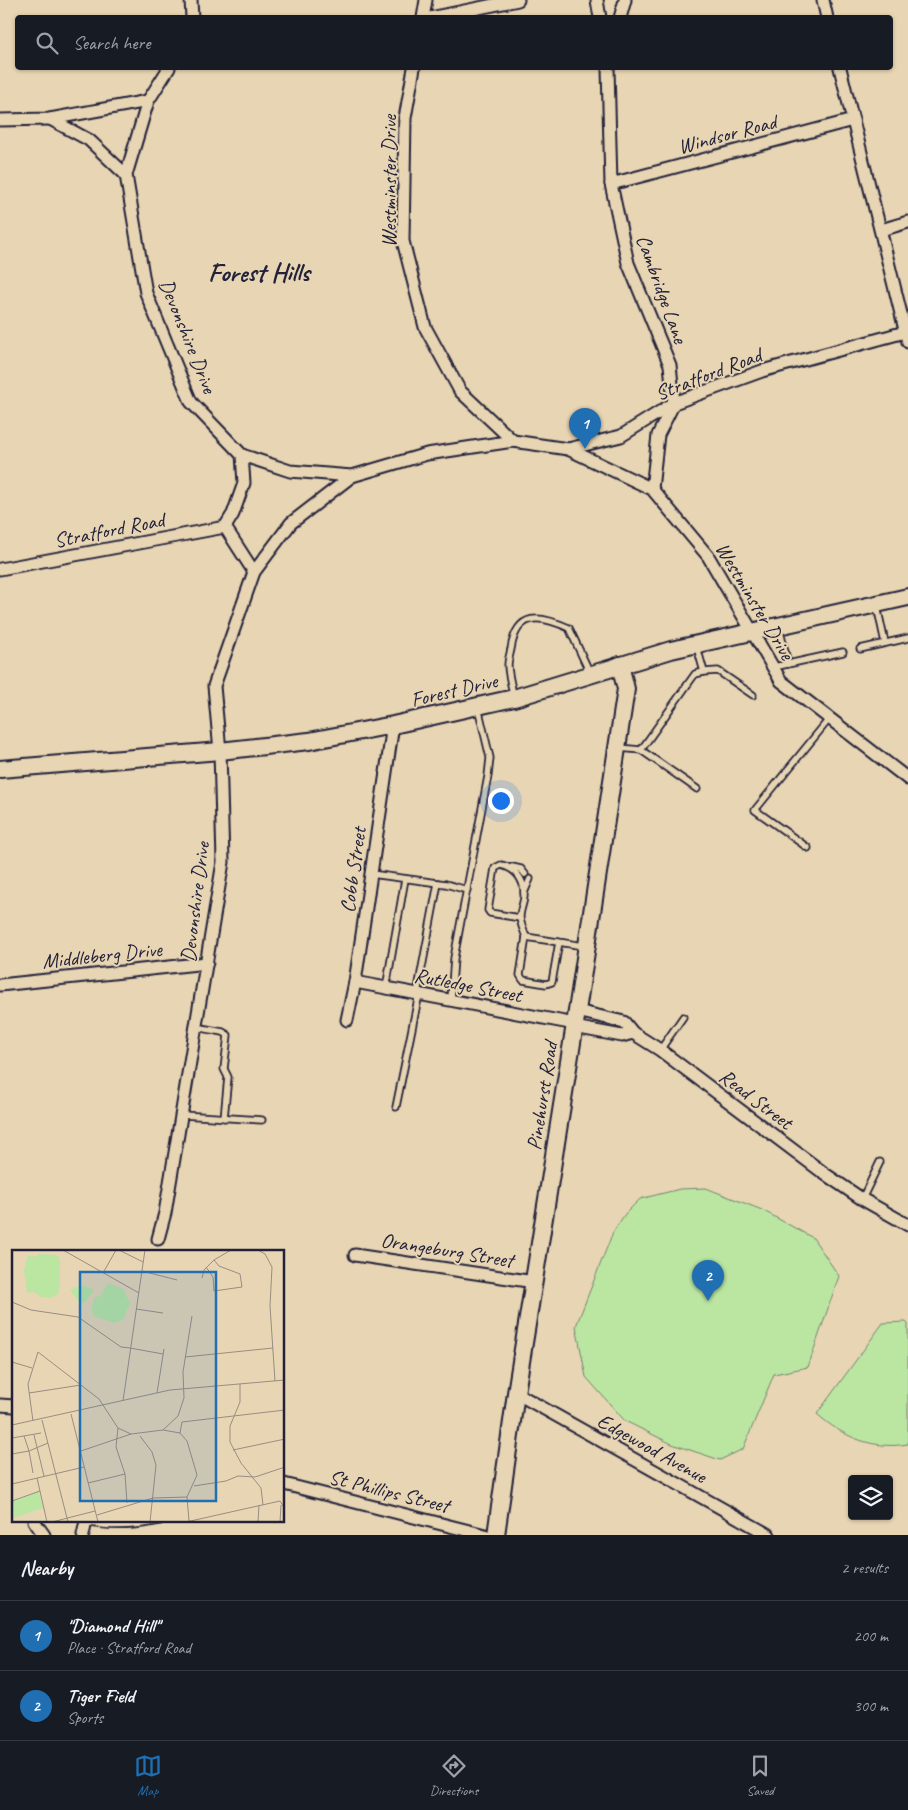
<!DOCTYPE html>
<html lang="en">
<head>
<meta charset="utf-8">
<style>
  :root { --surface:#171b24; --page:#20242c; --text:#f1f3f6; --muted:#9ea1a6; --line:#363941; --accent:#1f6fb2 }
  body { margin:0; font-family:Caveat,sans-serif; background:var(--page); color:var(--text) }
  .controls { position:absolute; right:15px; bottom:15px; display:grid; overflow:hidden; border-radius:5px; box-shadow:0 1px 4px #0004 }
  .controls button { width:45px; height:45px; display:grid; place-items:center; padding:0; border:0; border-bottom:1px solid var(--line); background:var(--surface); color:var(--text); font:25px sans-serif }
  .you { position:absolute; left:500px; top:800px; width:18px; height:18px; margin:-12px; border:4px solid #fff; border-radius:50%; background:#1a73e8; box-shadow:0 0 0 8px #1a73e833 }
  .badge { display:grid; place-items:center; width:32px; height:32px; border-radius:50%; background:var(--accent); color:#fff; font-size:16px; font-weight:700 }
  .pin { position:absolute; translate:-50% -41px; filter:drop-shadow(0 1px 2px #0008) }
  .pin::after { content:''; position:absolute; top:26px; width:18px; height:15px; background:inherit; clip-path:polygon(0 0,100% 0,50% 100%) }
  .list { margin:0; padding:0; list-style:none }
  h2 { display:flex; justify-content:space-between; align-items:center; height:65px; margin:0; padding:0 20px; font-size:21px }
  h2 small { font-size:16px; font-weight:400; color:var(--muted) }
  .list li { display:grid; grid-template-columns:32px 1fr auto; gap:15px; align-items:center; box-sizing:border-box; height:70px; padding:0 20px; border-top:1px solid var(--line) }
  .list b { display:block; font-size:19px; white-space:nowrap }
  .list p { margin:0; font-size:16px; white-space:nowrap; color:var(--muted) }
  .list em { font-size:16px; font-style:normal; color:var(--muted) }
  .icon { flex:none; width:28px; height:28px; fill:none; stroke:currentColor; stroke-width:2; stroke-linecap:round; stroke-linejoin:round }
  .map { position:relative; flex:none; width:908px; height:1535px; overflow:hidden }
  .search { position:absolute; background:var(--surface); box-shadow:0 1px 4px #0004; left:15px; right:15px; top:15px; height:55px; display:flex; align-items:center; gap:12px; box-sizing:border-box; padding:0 18px; border-radius:5px; color:var(--muted); font-size:19px }
  .sheet { height:205px; background:var(--surface) }
  nav { display:flex; justify-content:space-around; align-items:center; box-sizing:border-box; height:70px; border-top:1px solid var(--line); background:var(--surface); font-size:14px; color:var(--muted) }
  nav a { display:grid; justify-items:center; gap:2px }
  nav .on { color:var(--accent) }
  .map>svg:first-child { display:block }
  .grass { fill:#bbe6a2; stroke:#6e846e }
  .lines { fill:none; stroke-linecap:round; stroke-linejoin:round }
  .lane-casing { stroke:#22223b; stroke-width:9 }
  .street-casing { stroke:#22223b; stroke-width:15 }
  .secondary-casing { stroke:#22223b; stroke-width:20 }
  .lane { stroke:#e8d5b3; stroke-width:5.5 }
  .street { stroke:#e8d5b3; stroke-width:11 }
  .secondary { stroke:#e8d5b3; stroke-width:16 }
  .labels { text-anchor:middle; dominant-baseline:central; stroke-width:4; stroke-linejoin:round; paint-order:stroke }
  .street-label { font-size:21px; fill:#22223b; stroke:#e8d5b3 }
  .district-label { font-size:26px; font-weight:bold; fill:#22223b; stroke:#e8d5b3 }
  .inset-road { fill:none; stroke:#998d83; stroke-width:1 }
  .view { fill:#1f6fb2; fill-opacity:0.15; stroke:#1f6fb2; stroke-width:2.5 }
  .inset-edge { fill:none; stroke:#22223b; stroke-width:2.5 }
</style>
</head>
<body>
<div class="map">
<svg width="908" height="1535" viewBox="0 0 908 1535">
  <rect width="100%" height="100%" fill="#e8d5b3"/>
  <filter id="ink" filterUnits="userSpaceOnUse"><feTurbulence type="fractalNoise" baseFrequency=".02" numOctaves="2"/><feDisplacementMap in="SourceGraphic" scale="10" xChannelSelector="R" yChannelSelector="G"/><feConvolveMatrix kernelMatrix="1 2 1 2 8 2 1 2 1" color-interpolation-filters="sRGB"/></filter>
  <g filter="url(#ink)">
    <g class="grass">
      <path d="M706 1188 762 1210 813 1238 839 1276 808 1367 774 1374 743 1449 720 1460 672 1444 625 1421 586 1377 576 1326 613 1232 625 1214 640 1199 680 1189Z"/>
      <path d="M906 1322 908 1324V1444C873 1450 843 1437 817 1414L883 1323Z"/>
    </g>
    <g class="lines">
      <defs>
        <g id="lane">
          <path d="M877 606 885 643"/>
          <path d="M779 627 788 664"/>
          <path d="M697 647 704 672 718 671 753 695"/>
          <path d="M860 649 908 638"/>
          <path d="M774 667 843 652"/>
          <path d="M513 696C512 686 508 675 508 665 508 660 510 654 511 649 517 611 540 615 569 628L590 673"/>
          <path d="M619 748 641 750 697 789"/>
          <path d="M641 750 695 674 704 672"/>
          <path d="M808 848 755 810 830 718"/>
          <path d="M512 867 521 869 525 874"/>
          <path d="M371 874 446 884 467 890"/>
          <path d="M524 893 530 879"/>
          <path d="M520 918 490 913 488 910 495 868 501 865C515 868 524 879 524 893 525 901 520 909 520 917 520 923 524 931 526 937"/>
          <path d="M559 942 552 982 546 984 523 980 520 975 526 937 584 946"/>
          <path d="M386 988 405 879"/>
          <path d="M417 994 438 883"/>
          <path d="M451 1000 454 958 488 776 490 758 478 707"/>
          <path d="M196 1027 223 1032 228 1035 224 1069 228 1077 224 1118"/>
          <path d="M660 1050 683 1017"/>
          <path d="M396 1107 419 994"/>
          <path d="M182 1115 262 1120"/>
          <path d="M862 1199 880 1162"/>
          <path d="M86 1522C110 1528 135 1526 160 1521"/>
        </g>
        <g id="street">
          <path d="M191 0 192 18"/>
          <path d="M597 0 600 18"/>
          <path d="M823 0 827 18"/>
          <path d="M423 18 426 0"/>
          <path d="M430 18 518 0"/>
          <path d="M620 18 625 0"/>
          <path d="M169 68 148 101 126 175 146 293 191 402 242 455 244 483 233 514 225 527"/>
          <path d="M414 68 405 118 403 241 425 327 460 391 513 441"/>
          <path d="M608 68 611 184 628 263 670 365 674 403 658 435 652 489"/>
          <path d="M840 68 908 342"/>
          <path d="M50 119 89 140 126 175"/>
          <path d="M0 120 50 119 148 101"/>
          <path d="M611 184 853 120"/>
          <path d="M881 230 908 222"/>
          <path d="M568 449 652 489 708 556 781 681 908 779"/>
          <path d="M242 455 290 471 352 476 427 454 513 441 568 449 621 436 674 403 762 371 905 332"/>
          <path d="M225 527 254 572"/>
          <path d="M0 569 225 527"/>
          <path d="M355 982 575 1024"/>
          <path d="M0 985 207 963"/>
          <path d="M577 1011 624 1022 633 1033 660 1050 825 1174 862 1199 908 1225"/>
          <path d="M347 1020 355 982 393 725"/>
          <path d="M574 1027 622 1036 633 1033"/>
          <path d="M158 1239 165 1213 223 862 220 751 214 686 254 572 291 523 352 476"/>
          <path d="M355 1255 534 1282"/>
          <path d="M516 1393 769 1535"/>
          <path d="M0 1405 14 1406"/>
          <path d="M284 1484 485 1535"/>
          <path d="M34 1521 44 1535"/>
          <path d="M83 1535 86 1521"/>
        </g>
        <g id="secondary">
          <path d="M0 769 220 751 309 741 393 725 514 698 671 650 908 597"/>
          <path d="M496 1535 516 1393 575 1024 626 689 620 665"/>
        </g>
      </defs>
      <use href="#lane" class="lane-casing"/>
      <use href="#street" class="street-casing"/>
      <use href="#secondary" class="secondary-casing"/>
      <use href="#lane" class="lane"/>
      <use href="#street" class="street"/>
      <use href="#secondary" class="secondary"/>
    </g>
  </g>
  <g class="labels">
    <g class="street-label">
      <text transform="translate(727 134) rotate(-15)">Windsor Road</text>
      <text transform="translate(389 181) rotate(-90)">Westminster Drive</text>
      <text transform="translate(662 289) rotate(70)">Cambridge Lane</text>
      <text transform="translate(188 336) rotate(68)">Devonshire Drive</text>
      <text transform="translate(708 374) rotate(-21)">Stratford Road</text>
      <text transform="translate(109 530) rotate(-11)">Stratford Road</text>
      <text transform="translate(755 601) rotate(59)">Westminster Drive</text>
      <text transform="translate(454 690) rotate(-13)">Forest Drive</text>
      <text transform="translate(353 870) rotate(-82)">Cobb Street</text>
      <text transform="translate(195 902) rotate(-83)">Devonshire Drive</text>
      <text transform="translate(102 955) rotate(-6)">Middleberg Drive</text>
      <text transform="translate(468 985) rotate(11)">Rutledge Street</text>
      <text transform="translate(542 1096) rotate(-81)">Pinehurst Road</text>
      <text transform="translate(756 1099) rotate(37)">Read Street</text>
      <text transform="translate(447 1250) rotate(9)">Orangeburg Street</text>
      <text transform="translate(652 1448) rotate(29)">Edgewood Avenue</text>
      <text transform="translate(389 1491) rotate(14)">St Phillips Street</text>
    </g>
    <g class="district-label">
      <text x="259" y="272">Forest Hills</text>
    </g>
  </g>
  <g transform="translate(12 1250)">
    <rect width="272" height="272" fill="#e8d5b3"/>
    <path d="M27 4 45 5 48 9V35L46 44 39 48 29 47 22 42 15 43 12 20 16 5 24 7ZM96 33 111 39 118 53 111 70 102 73 82 66 79 60 83 47 88 46ZM69 35 82 40 72 53H68L58 40Z" fill="#bbe6a2"/>
    <path d="M27 241 31 258 1 268 0 272V251Z" fill="#bbe6a2"/>
    <path class="inset-road" d="M51 0 127 43M107 0 131 12M246 0 253 4 260 17 258 56 263 131M194 17 201 27 202 41 230 37 228 24 207 16 202 10M130 21 165 30M91 23 104 0M190 28 192 20 202 10 219 0M0 52 19 60 66 67 109 97 118 98M124 59 151 63M118 98 151 104M173 107 261 98M0 112 20 118M228 134V152L218 176V192L229 213 249 238 251 255M17 143 69 135M145 143 152 99M111 151 133 0M59 164 86 272M30 170 56 272M21 171 16 134 26 102 87 149 106 178 119 184M170 172 273 160M170 172 168 183 175 191 185 225 175 247M0 175 158 140 273 130M106 178 104 197 113 224 115 253M151 180 166 166 172 148 171 122 180 66M22 185 32 226M128 186 140 202 144 215 138 272M0 188 29 183M221 200 273 189M69 201 119 184 151 180 168 183M0 204 17 201 12 186M21 223 17 201 36 193M25 228 35 272M76 233 113 224M0 234 72 217M182 236 214 231 226 226 243 227 273 217M175 247 177 271M0 251 28 241M85 265 141 248 175 247M40 272 83 261M174 272 268 251 273 259M246 272 247 255M268 272 269 255"/>
    <path class="view" d="M68 22H204V251H68Z"/>
    <rect width="272" height="272" class="inset-edge"/>
  </g>
</svg>
<div class="controls">
<button><svg class="icon" aria-label="layers" viewBox="0 0 24 24"><path d="M12 4l9 5-9 5-9-5zM3 14l9 5 9-5"/></svg></button>
</div>
<div class="you"></div>
<div class="pin badge" style="left:585px;top:449px">1</div>
<div class="pin badge" style="left:708px;top:1301px">2</div>
<div class="search"><svg class="icon" aria-label="search" viewBox="0 0 24 24"><circle cx="10" cy="10" r="6"/><path d="M15 15l6 6"/></svg>Search here</div>
</div>
<section class="sheet">
<h2>Nearby<small>2 results</small></h2>
<ul class="list">
<li><span class="badge">1</span><div><b>&quot;Diamond Hill&quot;</b><p>Place · Stratford Road</p></div><em>200 m</em></li>
<li><span class="badge">2</span><div><b>Tiger Field</b><p>Sports</p></div><em>300 m</em></li>
</ul>
</section>
<nav>
<a class="on"><svg class="icon" aria-label="map" viewBox="0 0 24 24"><path d="M3 6l6-2 6 2 6-2v14l-6 2-6-2-6 2zM9 4v14M15 6v14"/></svg>Map</a>
<a><svg class="icon" aria-label="directions" viewBox="0 0 24 24"><path d="M12 3l9 9-9 9-9-9zM9 14v-3h6M13 9l2 2-2 2"/></svg>Directions</a>
<a><svg class="icon" aria-label="saved" viewBox="0 0 24 24"><path d="M7 4h10v16l-5-4-5 4z"/></svg>Saved</a>
</nav>
</body>
</html>
